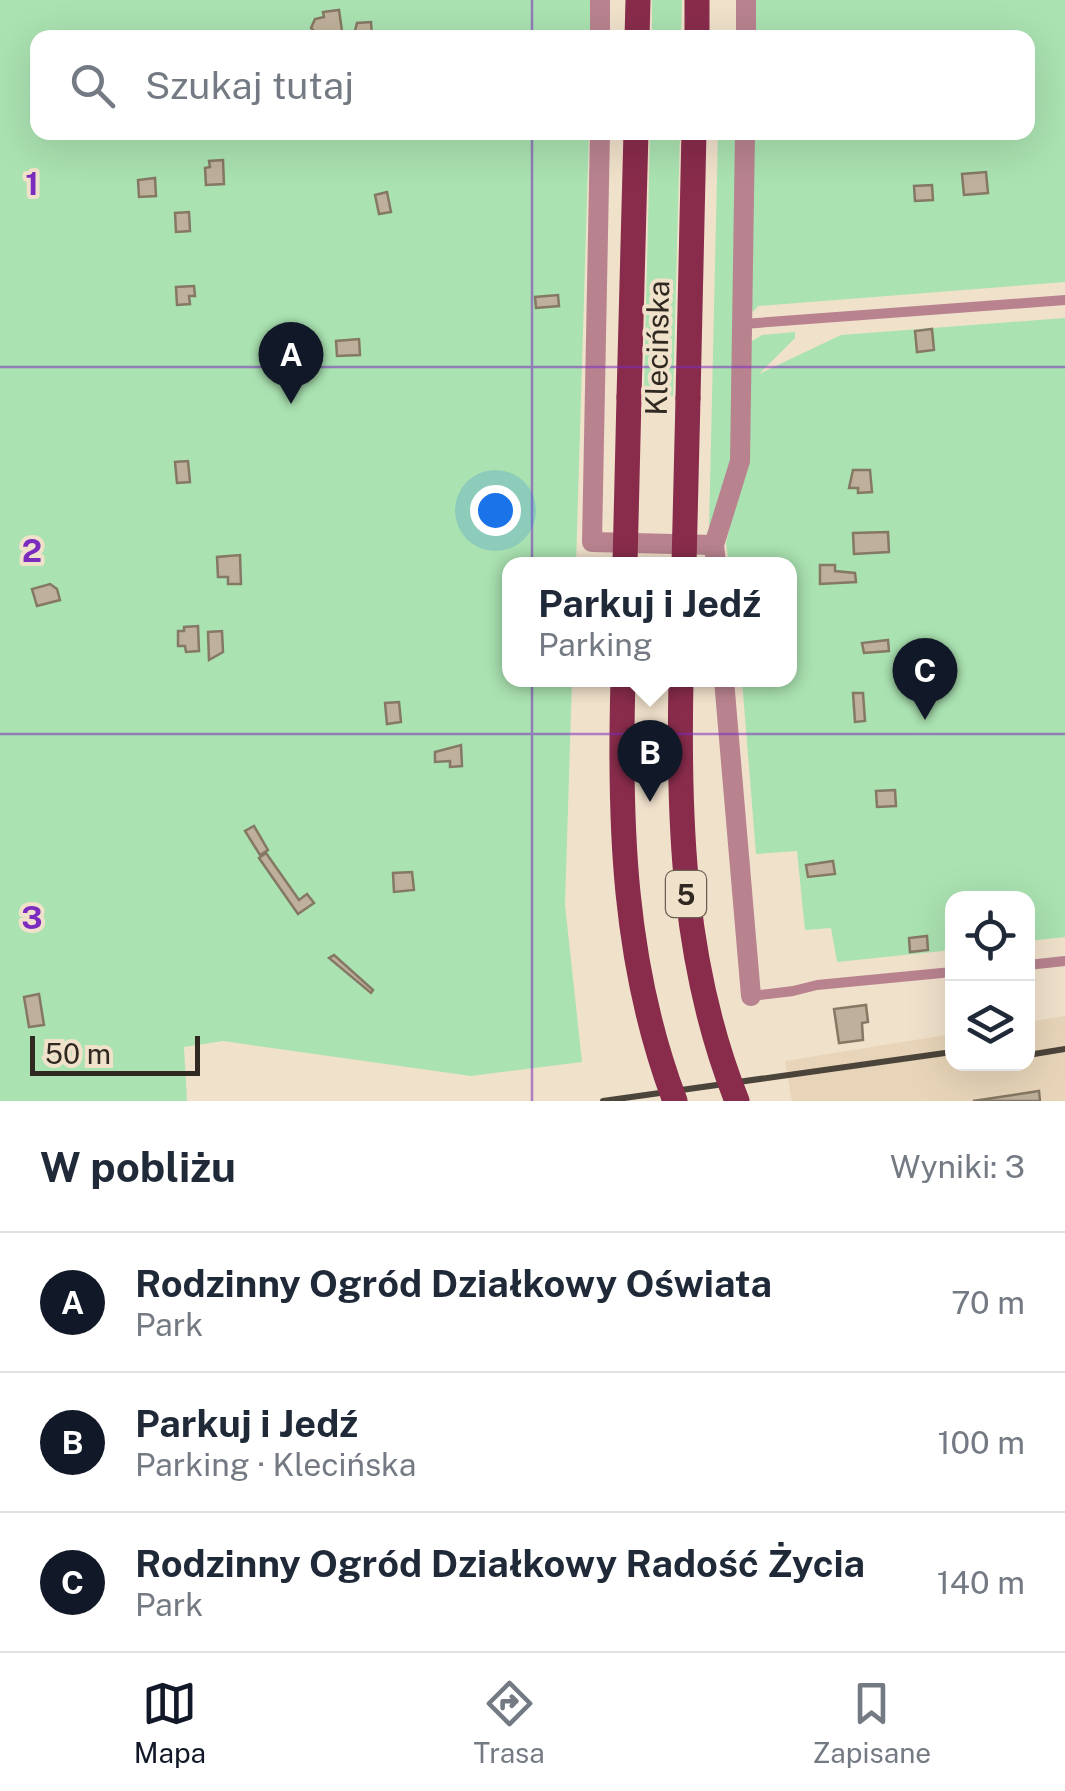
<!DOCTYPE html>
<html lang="pl">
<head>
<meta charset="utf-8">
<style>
  :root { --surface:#fff; --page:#f6f6f7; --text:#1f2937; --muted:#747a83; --line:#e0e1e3; --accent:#111827 }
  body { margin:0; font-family:"Public Sans",sans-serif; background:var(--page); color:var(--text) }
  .controls { position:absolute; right:30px; bottom:30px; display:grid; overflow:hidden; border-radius:20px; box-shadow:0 10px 40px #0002 }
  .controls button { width:90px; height:90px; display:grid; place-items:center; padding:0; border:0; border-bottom:2px solid var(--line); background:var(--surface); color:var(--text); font:50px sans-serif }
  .scale { position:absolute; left:30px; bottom:25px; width:170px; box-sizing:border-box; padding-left:10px; border:5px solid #2f2921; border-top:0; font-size:28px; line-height:35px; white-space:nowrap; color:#2f2921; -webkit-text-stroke:8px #f0e1cb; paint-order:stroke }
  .you { position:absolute; left:495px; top:510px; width:35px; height:35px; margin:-25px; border:8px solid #fff; border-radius:50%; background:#1a73e8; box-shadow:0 0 0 15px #1a73e833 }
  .badge { display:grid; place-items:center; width:65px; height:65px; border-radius:50%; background:var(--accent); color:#fff; font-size:32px; font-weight:700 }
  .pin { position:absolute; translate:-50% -82px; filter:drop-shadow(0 2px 5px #0008) }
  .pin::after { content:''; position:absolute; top:52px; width:35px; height:30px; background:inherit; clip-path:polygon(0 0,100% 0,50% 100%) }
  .popup { position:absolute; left:502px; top:557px; width:295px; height:130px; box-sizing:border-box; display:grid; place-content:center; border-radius:20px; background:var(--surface); filter:drop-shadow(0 2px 8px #0005); font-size:32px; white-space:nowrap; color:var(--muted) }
  .popup b { font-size:38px; color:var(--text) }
  .popup::after { content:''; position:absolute; left:50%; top:100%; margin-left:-20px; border:20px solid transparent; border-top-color:var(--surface) }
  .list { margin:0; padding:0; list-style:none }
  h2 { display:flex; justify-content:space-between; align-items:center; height:130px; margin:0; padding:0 40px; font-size:42px }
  h2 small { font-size:32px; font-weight:400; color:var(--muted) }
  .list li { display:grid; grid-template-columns:65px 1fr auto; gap:30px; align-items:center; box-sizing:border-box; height:140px; padding:0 40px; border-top:2px solid var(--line) }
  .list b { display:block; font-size:38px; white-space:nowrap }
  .list p { margin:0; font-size:32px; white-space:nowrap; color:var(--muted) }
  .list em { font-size:32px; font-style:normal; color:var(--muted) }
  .icon { flex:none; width:55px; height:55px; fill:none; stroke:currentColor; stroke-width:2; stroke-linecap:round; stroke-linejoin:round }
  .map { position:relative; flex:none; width:1065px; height:1101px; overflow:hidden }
  .search { position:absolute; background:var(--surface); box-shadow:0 10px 40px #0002; left:30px; right:30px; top:30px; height:110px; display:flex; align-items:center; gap:25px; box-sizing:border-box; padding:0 35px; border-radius:20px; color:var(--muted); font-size:38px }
  .sheet { height:550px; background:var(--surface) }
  nav { display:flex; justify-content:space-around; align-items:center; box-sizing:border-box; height:140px; border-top:2px solid var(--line); background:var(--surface); font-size:28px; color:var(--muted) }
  nav a { display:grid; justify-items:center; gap:5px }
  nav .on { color:var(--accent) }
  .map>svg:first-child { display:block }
  .built { fill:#e8d5b9 }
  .green { fill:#aae2b1 }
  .building { fill:#beb09a; stroke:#857864; stroke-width:2.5 }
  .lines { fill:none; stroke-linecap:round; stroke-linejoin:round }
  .service { stroke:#b8838f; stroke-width:10 }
  .minor { stroke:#b8838f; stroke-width:20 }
  .primary { stroke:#892c4c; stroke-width:25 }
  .rail { stroke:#4b443a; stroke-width:6 }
  .primary-bridge { stroke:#892c4c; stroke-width:25 }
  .grid { fill:none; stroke:#7b2cbf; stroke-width:2.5; stroke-opacity:0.55 }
  .labels { text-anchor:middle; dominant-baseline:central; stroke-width:8; stroke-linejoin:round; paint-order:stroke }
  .shield { fill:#f0e1cb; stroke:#696054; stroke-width:2.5 }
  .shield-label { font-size:28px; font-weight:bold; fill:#2f2921 }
  .street-label { font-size:30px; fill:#2f2921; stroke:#f0e1cb }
  .grid-label { font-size:32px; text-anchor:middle; font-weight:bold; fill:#7b2cbf; stroke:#f0e1cb; stroke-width:8; stroke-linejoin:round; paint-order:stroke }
</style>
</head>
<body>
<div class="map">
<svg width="1065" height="1101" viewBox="0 0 1065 1101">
  <rect width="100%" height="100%" fill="#f0e1cb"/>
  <path class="built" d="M1065 1016V1101H792L785 1061 952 1034V1064H1028V1022Z"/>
  <g class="green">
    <path d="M0 0H591L590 37 38 38V132L589 133 576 564H510V680H572L565 905 582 1062 471 1076 223 1041 184 1047 187 1101H0Z"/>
    <path d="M652 0H682L681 37H652Z"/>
    <path d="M754 0H1065V282L758 306 753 312 751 303 753 133 1028 132V38L754 37Z"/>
    <path d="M650 133H680L673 396H644Z"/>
    <path d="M718 133H737L733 452 709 529Z"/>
    <path d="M1065 318V937L1028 941V898H952V950L837 962 831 928 805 930 797 851 756 854 742 680H790V564H729L726 543 733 513 752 341 762 335 795 332V338L759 374 841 335Z"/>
  </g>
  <g class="building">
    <path d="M339 10 343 38H333V34L319 36 311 28 315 19 324 17 323 12Z"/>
    <path d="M371 22 372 38H353L357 23Z"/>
    <path d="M223 160 224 184 206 185 205 168 210 167 209 161Z"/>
    <path d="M986 172 988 193 964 195 962 174Z"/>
    <path d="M155 178 156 196 139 197 138 180Z"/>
    <path d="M932 185 933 200 915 201 914 186Z"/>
    <path d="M387 192 391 212 379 214 375 195Z"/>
    <path d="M189 212 190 231 176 232 175 213Z"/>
    <path d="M194 286 195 296H189L190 304 177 305 176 287Z"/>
    <path d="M558 295 559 306 536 308 535 297Z"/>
    <path d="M932 329 934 350 917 352 915 331Z"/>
    <path d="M359 339 360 355 337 356 336 341Z"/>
    <path d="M188 461 190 482 177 483 175 462Z"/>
    <path d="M853 470H870L872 492 858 493V488H849Z"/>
    <path d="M888 532 889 552 854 554 853 533Z"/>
    <path d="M240 555 241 584H228V577H218L217 557Z"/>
    <path d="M820 565H835V571L855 573 856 582 820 584Z"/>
    <path d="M50 584 57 589 60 600 37 606 32 589Z"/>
    <path d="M198 626 199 651 186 652 185 646H178V631H184V627Z"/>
    <path d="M222 631 223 652 209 660 208 632Z"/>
    <path d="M888 640 889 651 864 653 862 643Z"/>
    <path d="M853 693H863L865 721 855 722Z"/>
    <path d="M399 702 401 722 387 724 385 703Z"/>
    <path d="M461 745 462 766 450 767V761L435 762V752Z"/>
    <path d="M895 790 896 806 877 807 876 791Z"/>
    <path d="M254 826 268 850 260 855 245 831Z"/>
    <path d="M266 853 299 900 307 894 314 903 298 914 259 858Z"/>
    <path d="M833 861 835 874 808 877 806 865Z"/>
    <path d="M412 872 414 890 394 892 393 873Z"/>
    <path d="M927 936 928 950 910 952 909 938Z"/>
    <path d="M334 955 373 990 371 993 329 958Z"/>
    <path d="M39 994 44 1025 29 1027 24 997Z"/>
    <path d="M866 1005 868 1022 862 1023 863 1040 839 1043 834 1009Z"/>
    <path d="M1039 1091 1040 1101H973Z"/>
  </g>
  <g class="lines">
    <g class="service">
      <path d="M743 324 1065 300"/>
      <path d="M1028 965 1065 961"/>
      <path d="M751 996 793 991 817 985 952 972"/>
    </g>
    <g class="minor">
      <path d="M600 0V38"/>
      <path d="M746 38V0"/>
      <path d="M600 132 592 542 714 545"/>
      <path d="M716 564 714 545 740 461 745 132"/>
      <path d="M724 680 751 996"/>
    </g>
    <g class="primary">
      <path d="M637 38 638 0"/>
      <path d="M697 38V0"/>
      <path d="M629 397 636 132"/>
      <path d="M688 398 694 132"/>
    </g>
    <g class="rail">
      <path d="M1028 1055 1065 1049"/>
      <path d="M603 1101 952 1052"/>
    </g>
    <g class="primary-bridge">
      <path d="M625 564 629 397"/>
      <path d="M684 564 688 398"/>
      <path d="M623 680C619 823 623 964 675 1101"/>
      <path d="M681 680C678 823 683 966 737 1101"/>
    </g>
  </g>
  <path class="grid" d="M532 0V38M532 132V1101M0 367H1065M0 734H1065"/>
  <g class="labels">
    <rect class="shield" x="666" y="871" width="40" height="46" rx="8"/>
    <g class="shield-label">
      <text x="686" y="894">5</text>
    </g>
    <g class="street-label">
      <text transform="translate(657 348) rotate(-89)">Klecińska</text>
    </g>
  </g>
  <g class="grid-label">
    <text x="32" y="195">1</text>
    <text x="32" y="562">2</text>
    <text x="32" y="929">3</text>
  </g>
</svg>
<div class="controls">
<button><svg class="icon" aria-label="locate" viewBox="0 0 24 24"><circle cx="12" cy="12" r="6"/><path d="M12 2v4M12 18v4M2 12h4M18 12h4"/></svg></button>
<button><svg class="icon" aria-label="layers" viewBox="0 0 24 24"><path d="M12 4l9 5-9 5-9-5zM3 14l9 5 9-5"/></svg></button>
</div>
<div class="scale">50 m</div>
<div class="you"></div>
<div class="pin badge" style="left:291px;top:404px">A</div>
<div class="pin badge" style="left:650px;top:802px">B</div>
<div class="popup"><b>Parkuj i Jedź</b>Parking</div>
<div class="pin badge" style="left:925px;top:720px">C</div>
<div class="search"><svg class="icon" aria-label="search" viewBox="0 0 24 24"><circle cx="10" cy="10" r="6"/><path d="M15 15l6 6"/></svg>Szukaj tutaj</div>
</div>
<section class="sheet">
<h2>W pobliżu<small>Wyniki: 3</small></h2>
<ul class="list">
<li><span class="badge">A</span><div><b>Rodzinny Ogród Działkowy Oświata</b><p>Park</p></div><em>70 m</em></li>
<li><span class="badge">B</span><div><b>Parkuj i Jedź</b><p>Parking · Klecińska</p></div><em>100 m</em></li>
<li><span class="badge">C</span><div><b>Rodzinny Ogród Działkowy Radość Życia</b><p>Park</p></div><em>140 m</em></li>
</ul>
</section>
<nav>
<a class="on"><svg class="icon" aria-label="map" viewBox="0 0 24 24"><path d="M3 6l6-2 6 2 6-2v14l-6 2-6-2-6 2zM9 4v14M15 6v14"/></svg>Mapa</a>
<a><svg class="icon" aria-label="directions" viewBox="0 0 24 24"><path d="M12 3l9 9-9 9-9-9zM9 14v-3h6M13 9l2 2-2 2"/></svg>Trasa</a>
<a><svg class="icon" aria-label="saved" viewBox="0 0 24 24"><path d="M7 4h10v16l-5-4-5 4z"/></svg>Zapisane</a>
</nav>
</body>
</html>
